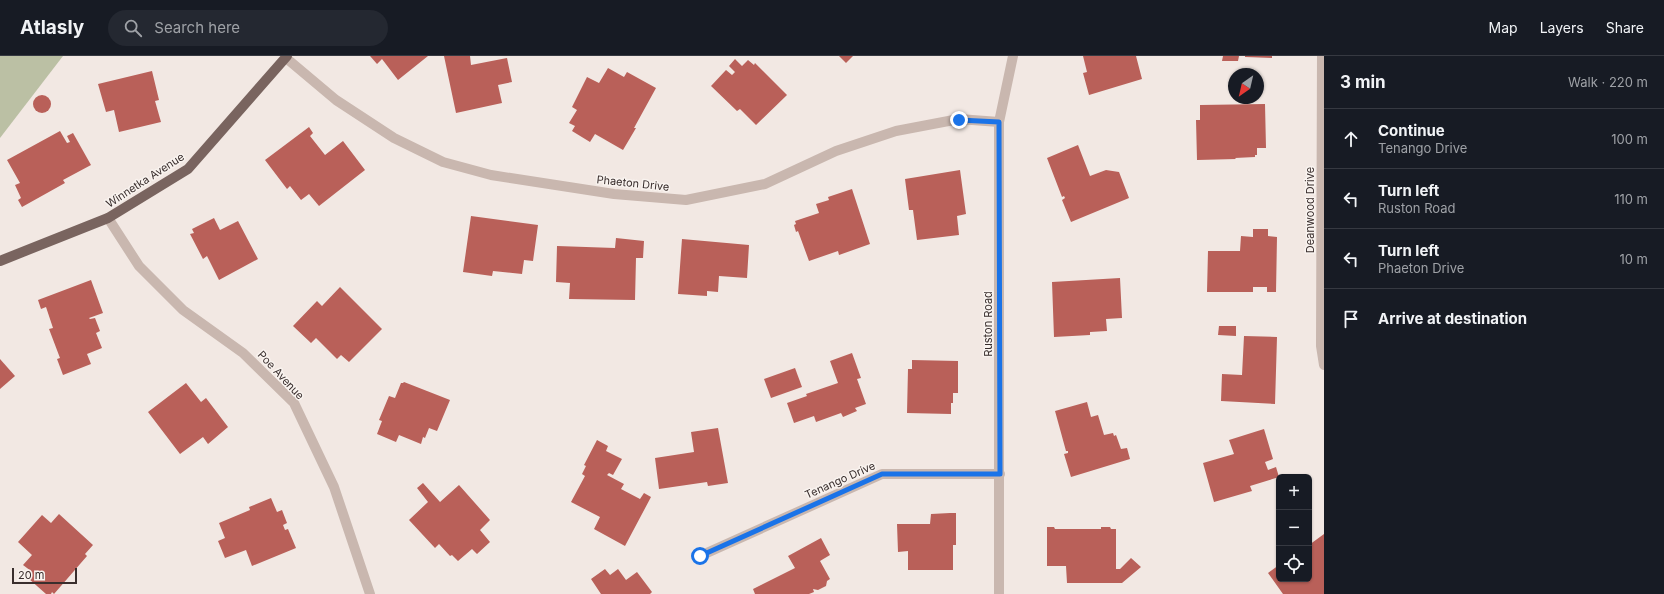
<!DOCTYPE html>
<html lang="en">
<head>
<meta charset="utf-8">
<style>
  :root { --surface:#171b24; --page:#242831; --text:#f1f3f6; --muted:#9ea1a6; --line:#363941 }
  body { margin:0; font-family:Inter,sans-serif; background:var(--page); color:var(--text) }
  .controls { position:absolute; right:12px; bottom:12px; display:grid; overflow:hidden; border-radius:6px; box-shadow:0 1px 3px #0004 }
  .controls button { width:36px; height:36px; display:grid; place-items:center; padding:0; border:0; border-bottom:1px solid var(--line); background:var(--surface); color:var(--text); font:20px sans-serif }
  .compass { position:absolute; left:1228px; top:12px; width:36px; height:36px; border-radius:50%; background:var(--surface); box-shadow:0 1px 3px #0004; rotate:214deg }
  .scale { position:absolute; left:12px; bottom:10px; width:65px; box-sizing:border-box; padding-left:4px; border:2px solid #392e2d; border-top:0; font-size:11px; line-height:14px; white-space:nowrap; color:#392e2d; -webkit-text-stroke:3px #f9f3ef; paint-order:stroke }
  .stop { position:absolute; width:12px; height:12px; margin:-9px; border:3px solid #1a73e8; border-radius:50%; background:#fff }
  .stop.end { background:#1a73e8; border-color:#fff; box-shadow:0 1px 4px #0008 }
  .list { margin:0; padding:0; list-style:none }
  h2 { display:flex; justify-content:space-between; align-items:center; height:52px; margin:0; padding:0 16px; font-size:17px }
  h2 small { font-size:13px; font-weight:400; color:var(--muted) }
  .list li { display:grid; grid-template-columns:26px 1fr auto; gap:12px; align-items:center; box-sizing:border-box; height:60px; padding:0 16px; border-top:1px solid var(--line) }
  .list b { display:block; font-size:15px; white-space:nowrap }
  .list p { margin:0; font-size:13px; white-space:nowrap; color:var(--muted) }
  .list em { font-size:13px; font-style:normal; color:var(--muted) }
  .icon { flex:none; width:22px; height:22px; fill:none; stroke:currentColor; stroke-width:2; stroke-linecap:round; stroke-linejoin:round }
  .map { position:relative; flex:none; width:1324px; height:538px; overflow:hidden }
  header { display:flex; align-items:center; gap:24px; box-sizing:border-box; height:56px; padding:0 20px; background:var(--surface); border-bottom:1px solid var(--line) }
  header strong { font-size:19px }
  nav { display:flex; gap:22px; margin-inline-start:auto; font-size:14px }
  .search { width:280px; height:36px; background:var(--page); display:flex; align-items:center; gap:10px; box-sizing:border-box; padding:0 14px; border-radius:22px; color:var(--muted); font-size:15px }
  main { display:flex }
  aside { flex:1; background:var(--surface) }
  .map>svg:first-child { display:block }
  .green { fill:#bbc0a4 }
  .building { fill:#b96059 }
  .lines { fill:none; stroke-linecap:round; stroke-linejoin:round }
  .minor { stroke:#c9b7af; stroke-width:10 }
  .major { stroke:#79645f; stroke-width:10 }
  .route { stroke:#1a73e8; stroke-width:5 }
  .labels { text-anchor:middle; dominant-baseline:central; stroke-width:3; stroke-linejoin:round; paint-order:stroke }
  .street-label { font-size:11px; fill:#392e2d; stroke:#f9f3ef }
</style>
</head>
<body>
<header>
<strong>Atlasly</strong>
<div class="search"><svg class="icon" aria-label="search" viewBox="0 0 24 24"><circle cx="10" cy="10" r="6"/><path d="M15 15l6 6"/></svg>Search here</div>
<nav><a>Map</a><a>Layers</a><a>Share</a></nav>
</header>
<main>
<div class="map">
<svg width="1324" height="538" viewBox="0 0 1324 538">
  <rect width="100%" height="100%" fill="#f2e8e3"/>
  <path class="green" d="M0 0H63L0 82Z"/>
  <g class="building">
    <path d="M370 0H428L398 24 382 3 377 8Z"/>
    <path d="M444 0H470L471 9 507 2 512 26 498 29 502 47 456 57Z"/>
    <path d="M839 0H853L846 7Z"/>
    <path d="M1083 0H1136L1142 23 1089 39 1083 17 1087 16Z"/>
    <path d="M1223 0H1239L1238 5H1222Z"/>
    <path d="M1245 0H1272V2L1245 1Z"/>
    <path d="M735 3 742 10 748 4 754 9 755 7 787 39 756 69 740 53 737 55 711 30 726 14 732 19 735 16 729 10Z"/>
    <path d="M608 12 624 21 627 16 656 32 634 72H636L623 94 595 78 590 86 572 75 575 70 569 67 577 54 572 51 587 21 599 27Z"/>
    <path d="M152 15 159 44 155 45 161 66 119 76 114 54 106 56 98 28Z"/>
    <circle cx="42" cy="48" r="9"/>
    <path d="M1265 48 1266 92H1257V99H1255V101L1235 102 1236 103 1197 104 1196 64H1200V49Z"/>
    <path d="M309 71 313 77 310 80 325 99 343 85 365 114 319 150 309 138 301 144 290 130 287 133 265 104Z"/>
    <path d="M60 75 67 87 70 86 67 80 73 77 91 109 63 124 65 127 22 151 18 144 21 142 15 129 20 127 7 104Z"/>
    <path d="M1078 89 1090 120 1106 114 1119 116 1129 142 1071 166 1062 144 1065 142 1064 140 1062 141 1047 102Z"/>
    <path d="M960 114 966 158 957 160 959 179 917 184 913 154H909L905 123Z"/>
    <path d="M852 133 870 188 839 199 838 195 809 205 798 175 796 176 794 169 796 168 795 165 819 157 816 148 829 144 828 141Z"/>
    <path d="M471 160 538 169 533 205 524 204 522 218 493 215 492 220 463 216Z"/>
    <path d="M214 162 220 174 238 165 258 203 219 224 207 200 203 203 190 178 194 177 192 173Z"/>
    <path d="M1253 173H1268V180L1277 181 1276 236H1267V231H1253V236H1207L1208 195H1240L1241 180 1253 181Z"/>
    <path d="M616 182 644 185 643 202H636L635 244 569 243 570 227 556 226 557 190 615 192Z"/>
    <path d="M682 183 749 189 747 222 719 220 718 236 707 235V240L678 238Z"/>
    <path d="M1120 222 1122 262 1106 263 1107 275 1090 276V279L1054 281 1052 226Z"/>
    <path d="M91 224 103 257 89 262 90 263 95 262 100 275 96 277 102 292 87 298 91 308 63 319 57 303 60 302 49 273 53 272 46 251 41 253 38 244Z"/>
    <path d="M340 231 382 273 349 306 341 299 337 303 316 282 311 287 293 270 317 245 322 250Z"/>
    <path d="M1219 270H1236V280L1218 279Z"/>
    <path d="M1244 280 1277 281 1275 348 1221 345 1222 318 1242 319Z"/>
    <path d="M852 297 861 322 857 323 866 348 855 352 857 355 843 361 841 357 816 366 814 360 794 367 787 347 807 340 806 338 838 327 830 305Z"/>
    <path d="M0 303 15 320 0 333Z"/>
    <path d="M912 304 958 305V337H953V347H951V358L907 357 908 313H912Z"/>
    <path d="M795 312 802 331 771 342 764 323Z"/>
    <path d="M404 326 450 344 437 375 429 372 425 382 423 381 421 388 399 379 396 386 377 378 382 365 379 364 389 340 395 342 401 327H403Z"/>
    <path d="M186 327 201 346 206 342 228 371 208 388 203 381 180 398 148 356Z"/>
    <path d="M1087 346 1091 361 1098 359 1104 379 1113 377 1114 380 1116 379 1121 393 1127 392 1130 403 1071 421 1064 398 1068 397V395H1066L1055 355Z"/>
    <path d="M718 372 728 427 708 430 707 426 659 433 655 402 694 396 691 376Z"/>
    <path d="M1264 373 1273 403 1265 406 1268 414 1276 411 1279 421 1250 430 1252 435 1214 446 1203 407 1234 398 1229 384Z"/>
    <path d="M597 384 608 390 606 395 622 403 613 419 609 417 607 419 624 428 621 433 640 443 644 437 651 441 625 490 594 473 600 461 571 446 585 420 582 418 586 410 584 409Z"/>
    <path d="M423 427 440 446 459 429 490 464 480 474 490 486 477 498 472 493 458 505 452 499 450 500 439 488 435 492 409 464 428 446 417 432Z"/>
    <path d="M271 442 277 456 282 454 287 467 283 469 285 474 288 473 296 492 252 510 246 494 225 502 218 485 225 482 219 467 250 454 249 451Z"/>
    <path d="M950 457H956V489H953V514H908V495L898 496 897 468H930L931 458Z"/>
    <path d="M59 458 93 489 85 498 87 500 54 538 52 536 51 538H46L28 522 32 519 30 517 31 515 23 509 32 499 18 486 42 459 51 467Z"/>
    <path d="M1047 471H1054L1055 473H1101V471H1110L1111 473H1116V513H1120L1131 502 1141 511 1122 527H1067L1066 510H1047Z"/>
    <path d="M1324 478V538H1283L1268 517 1279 509V523H1309V489Z"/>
    <path d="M821 482 830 499 820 505 830 523 827 525 826 530 818 534 813 533 814 536 809 538H755L753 533 795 512 788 500Z"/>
    <path d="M605 513 610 519 618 513 626 524 637 516 652 536 650 538H601L591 523Z"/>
  </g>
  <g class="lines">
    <g class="minor">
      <path d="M1322 0 1321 290 1324 309"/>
      <path d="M286 2 336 44 394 82 443 106 491 119 614 138 686 144 765 128 836 95 896 75 959 63 999 66"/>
      <path d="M108 162 139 210 183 254 243 297 294 347 334 431 370 538"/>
      <path d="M700 500 882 418H1000"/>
      <path d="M999 538V66L1013 0"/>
    </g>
    <path class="major" d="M0 205 108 162 188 113 287 0"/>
  </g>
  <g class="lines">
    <path class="route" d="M700 500 882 418H1000L999 66 959 64"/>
  </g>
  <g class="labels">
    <g class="street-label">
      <text transform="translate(145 124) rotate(-33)">Winnetka Avenue</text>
      <text transform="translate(633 127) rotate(6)">Phaeton Drive</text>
      <text transform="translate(1310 154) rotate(-90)">Deanwood Drive</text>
      <text transform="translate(988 268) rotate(-90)">Ruston Road</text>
      <text transform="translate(281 319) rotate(47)">Poe Avenue</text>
      <text transform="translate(840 424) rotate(-24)">Tenango Drive</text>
    </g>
  </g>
</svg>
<div class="controls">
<button>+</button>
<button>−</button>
<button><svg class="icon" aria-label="locate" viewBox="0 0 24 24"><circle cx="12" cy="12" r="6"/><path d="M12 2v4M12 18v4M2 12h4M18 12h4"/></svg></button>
</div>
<svg class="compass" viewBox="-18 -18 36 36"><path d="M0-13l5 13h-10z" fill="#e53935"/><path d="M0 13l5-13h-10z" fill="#9ea1a6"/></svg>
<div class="scale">20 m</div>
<div class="stop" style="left:700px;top:500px"></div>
<div class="stop end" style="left:959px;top:64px"></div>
</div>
<aside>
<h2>3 min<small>Walk · 220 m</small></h2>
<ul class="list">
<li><svg class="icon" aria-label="ahead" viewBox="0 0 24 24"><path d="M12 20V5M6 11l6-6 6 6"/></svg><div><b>Continue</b><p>Tenango Drive</p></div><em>100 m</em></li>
<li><svg class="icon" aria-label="left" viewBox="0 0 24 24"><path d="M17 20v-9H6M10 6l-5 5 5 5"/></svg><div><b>Turn left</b><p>Ruston Road</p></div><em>110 m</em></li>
<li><svg class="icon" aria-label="left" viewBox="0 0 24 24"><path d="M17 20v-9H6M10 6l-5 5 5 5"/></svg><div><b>Turn left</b><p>Phaeton Drive</p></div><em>10 m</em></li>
<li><svg class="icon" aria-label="arrive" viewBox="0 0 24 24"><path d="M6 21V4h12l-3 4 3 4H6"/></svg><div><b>Arrive at destination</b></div></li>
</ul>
</aside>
</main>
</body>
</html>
